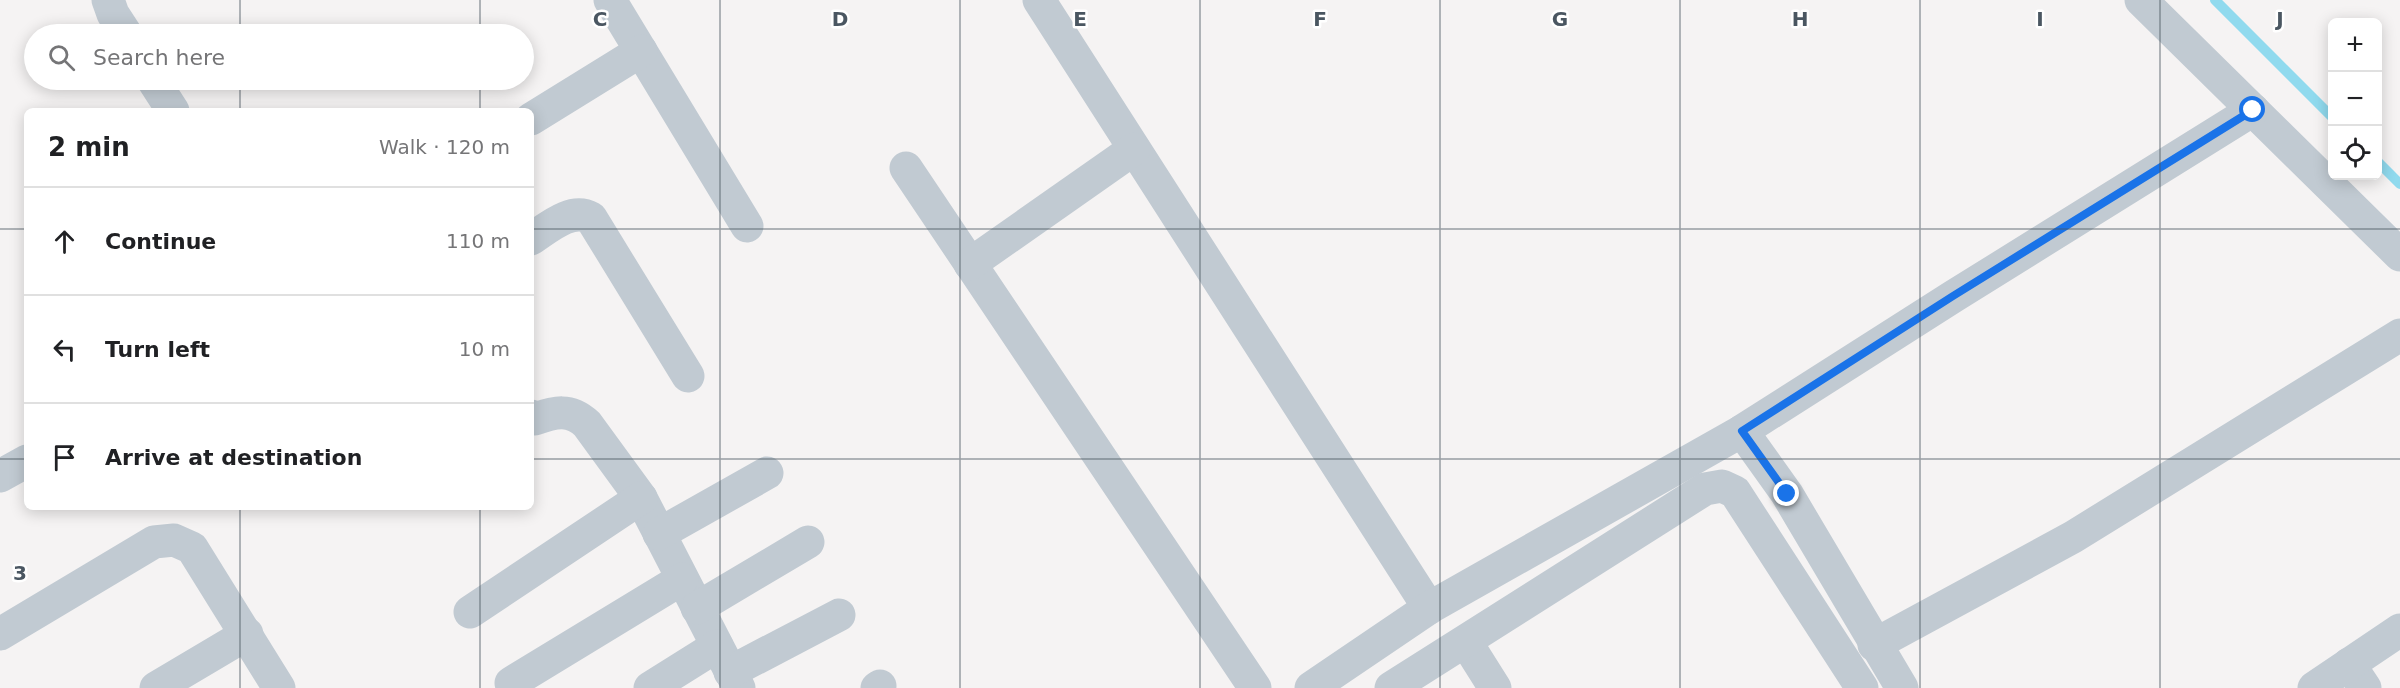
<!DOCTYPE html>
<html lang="en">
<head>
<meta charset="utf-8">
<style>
  :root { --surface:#fff; --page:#f6f6f6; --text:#202124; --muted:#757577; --line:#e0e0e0 }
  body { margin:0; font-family:"DejaVu Sans",sans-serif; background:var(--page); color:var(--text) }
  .controls { position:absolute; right:18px; top:18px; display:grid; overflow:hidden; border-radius:9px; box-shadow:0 3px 15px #0003 }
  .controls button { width:54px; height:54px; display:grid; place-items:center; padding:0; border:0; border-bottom:2px solid var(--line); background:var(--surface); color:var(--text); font:30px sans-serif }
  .stop { position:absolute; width:18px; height:18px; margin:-14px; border:4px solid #1a73e8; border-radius:50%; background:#fff }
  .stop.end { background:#1a73e8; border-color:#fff; box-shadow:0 2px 6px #0008 }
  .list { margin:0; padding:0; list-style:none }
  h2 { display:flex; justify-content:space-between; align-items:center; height:78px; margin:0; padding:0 24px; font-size:26px }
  h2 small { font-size:20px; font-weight:400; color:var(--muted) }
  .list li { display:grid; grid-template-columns:39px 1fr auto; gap:18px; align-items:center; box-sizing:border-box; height:108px; padding:0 24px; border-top:2px solid var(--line) }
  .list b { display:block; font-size:22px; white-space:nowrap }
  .list em { font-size:20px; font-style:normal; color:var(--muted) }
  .icon { flex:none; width:33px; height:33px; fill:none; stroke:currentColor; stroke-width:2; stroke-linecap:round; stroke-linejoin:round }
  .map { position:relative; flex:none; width:2400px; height:688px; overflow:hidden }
  .search { position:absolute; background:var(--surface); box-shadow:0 3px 15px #0003; left:24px; top:24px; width:510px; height:66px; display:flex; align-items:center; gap:15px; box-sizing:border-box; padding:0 21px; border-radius:33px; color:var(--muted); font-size:22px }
  .panel { position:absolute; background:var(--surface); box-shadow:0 3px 15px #0003; left:24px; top:108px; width:510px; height:402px; border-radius:9px }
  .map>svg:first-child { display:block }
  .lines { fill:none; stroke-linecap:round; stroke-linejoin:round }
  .stream { stroke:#90daee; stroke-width:10 }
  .minor { stroke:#c1cad2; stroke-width:33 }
  .route { stroke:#1a73e8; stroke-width:8 }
  .grid { fill:none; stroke:#4a5661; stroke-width:1.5; stroke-opacity:0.55 }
  .grid-label { font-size:20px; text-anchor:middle; font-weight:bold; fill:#4a5661; stroke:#fff; stroke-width:5; stroke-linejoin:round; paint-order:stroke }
</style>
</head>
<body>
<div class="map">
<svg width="2400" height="688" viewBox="0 0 2400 688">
  <rect width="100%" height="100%" fill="#f5f3f3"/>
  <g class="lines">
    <g class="stream">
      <path d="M2215 0 2332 117"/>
      <path d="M2378 162 2400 184"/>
    </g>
    <g class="minor">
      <path d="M108 0 113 14 126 34"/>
      <path d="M610 0 747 226"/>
      <path d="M1039 0 1429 608"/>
      <path d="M2141 0 2400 255"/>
      <path d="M153 80 173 111"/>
      <path d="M531 119 641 51"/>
      <path d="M906 168 1255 688"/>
      <path d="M531 239C548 228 571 207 591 218L688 376"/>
      <path d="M970 264 1134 149"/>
      <path d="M531 416 535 419C555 412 570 408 587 424L641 498 739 688"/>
      <path d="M1742 431 1954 296 2253 110"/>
      <path d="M0 476 27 461"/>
      <path d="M659 534 767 473"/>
      <path d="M697 608 808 542"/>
      <path d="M470 612 641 498"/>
      <path d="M0 634 154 542 174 540 192 548 279 688"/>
      <path d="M1466 642 1495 688"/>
      <path d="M1874 645 2073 537 2400 335"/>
      <path d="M2349 664 2365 688"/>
      <path d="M730 672 839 615"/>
      <path d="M511 683 682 579"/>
      <path d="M156 688 247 634"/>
      <path d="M650 688 717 646"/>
      <path d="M877 688 880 686"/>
      <path d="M1311 688 1429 608 1742 431 1787 494 1902 688"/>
      <path d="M1391 688 1705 489 1722 486 1735 492 1862 688"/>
      <path d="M2314 688 2400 630"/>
    </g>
  </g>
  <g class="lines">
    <path class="route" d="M1787 494 1742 431 1953 296 2253 110"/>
  </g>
  <path class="grid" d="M240 0V34M480 0V34M720 0V688M960 0V688M1200 0V688M1440 0V688M1680 0V688M1920 0V688M2160 0V688M240 80V111M480 80V111M0 229H27M531 229H2400M0 459H27M531 459H2400M240 507V688M480 507V688"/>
  <g class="grid-label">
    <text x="600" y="26">C</text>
    <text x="840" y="26">D</text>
    <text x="1080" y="26">E</text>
    <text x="1320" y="26">F</text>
    <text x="1560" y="26">G</text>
    <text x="1800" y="26">H</text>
    <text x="2040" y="26">I</text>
    <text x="2280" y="26">J</text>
    <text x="20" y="580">3</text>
  </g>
</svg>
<div class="controls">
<button>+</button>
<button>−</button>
<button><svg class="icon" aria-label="locate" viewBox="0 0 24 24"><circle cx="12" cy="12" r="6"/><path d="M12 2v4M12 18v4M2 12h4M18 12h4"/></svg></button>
</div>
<div class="stop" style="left:2253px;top:110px"></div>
<div class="stop end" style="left:1787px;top:494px"></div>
<div class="search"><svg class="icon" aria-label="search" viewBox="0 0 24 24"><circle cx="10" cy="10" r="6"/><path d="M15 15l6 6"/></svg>Search here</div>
<section class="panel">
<h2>2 min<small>Walk · 120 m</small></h2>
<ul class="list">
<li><svg class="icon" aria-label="ahead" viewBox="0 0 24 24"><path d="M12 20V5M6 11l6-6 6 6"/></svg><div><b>Continue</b></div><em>110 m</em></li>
<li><svg class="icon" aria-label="left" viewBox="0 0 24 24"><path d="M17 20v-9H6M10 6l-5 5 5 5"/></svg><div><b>Turn left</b></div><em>10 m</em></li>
<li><svg class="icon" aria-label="arrive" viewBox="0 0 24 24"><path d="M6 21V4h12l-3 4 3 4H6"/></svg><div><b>Arrive at destination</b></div></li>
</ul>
</section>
</div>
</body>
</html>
